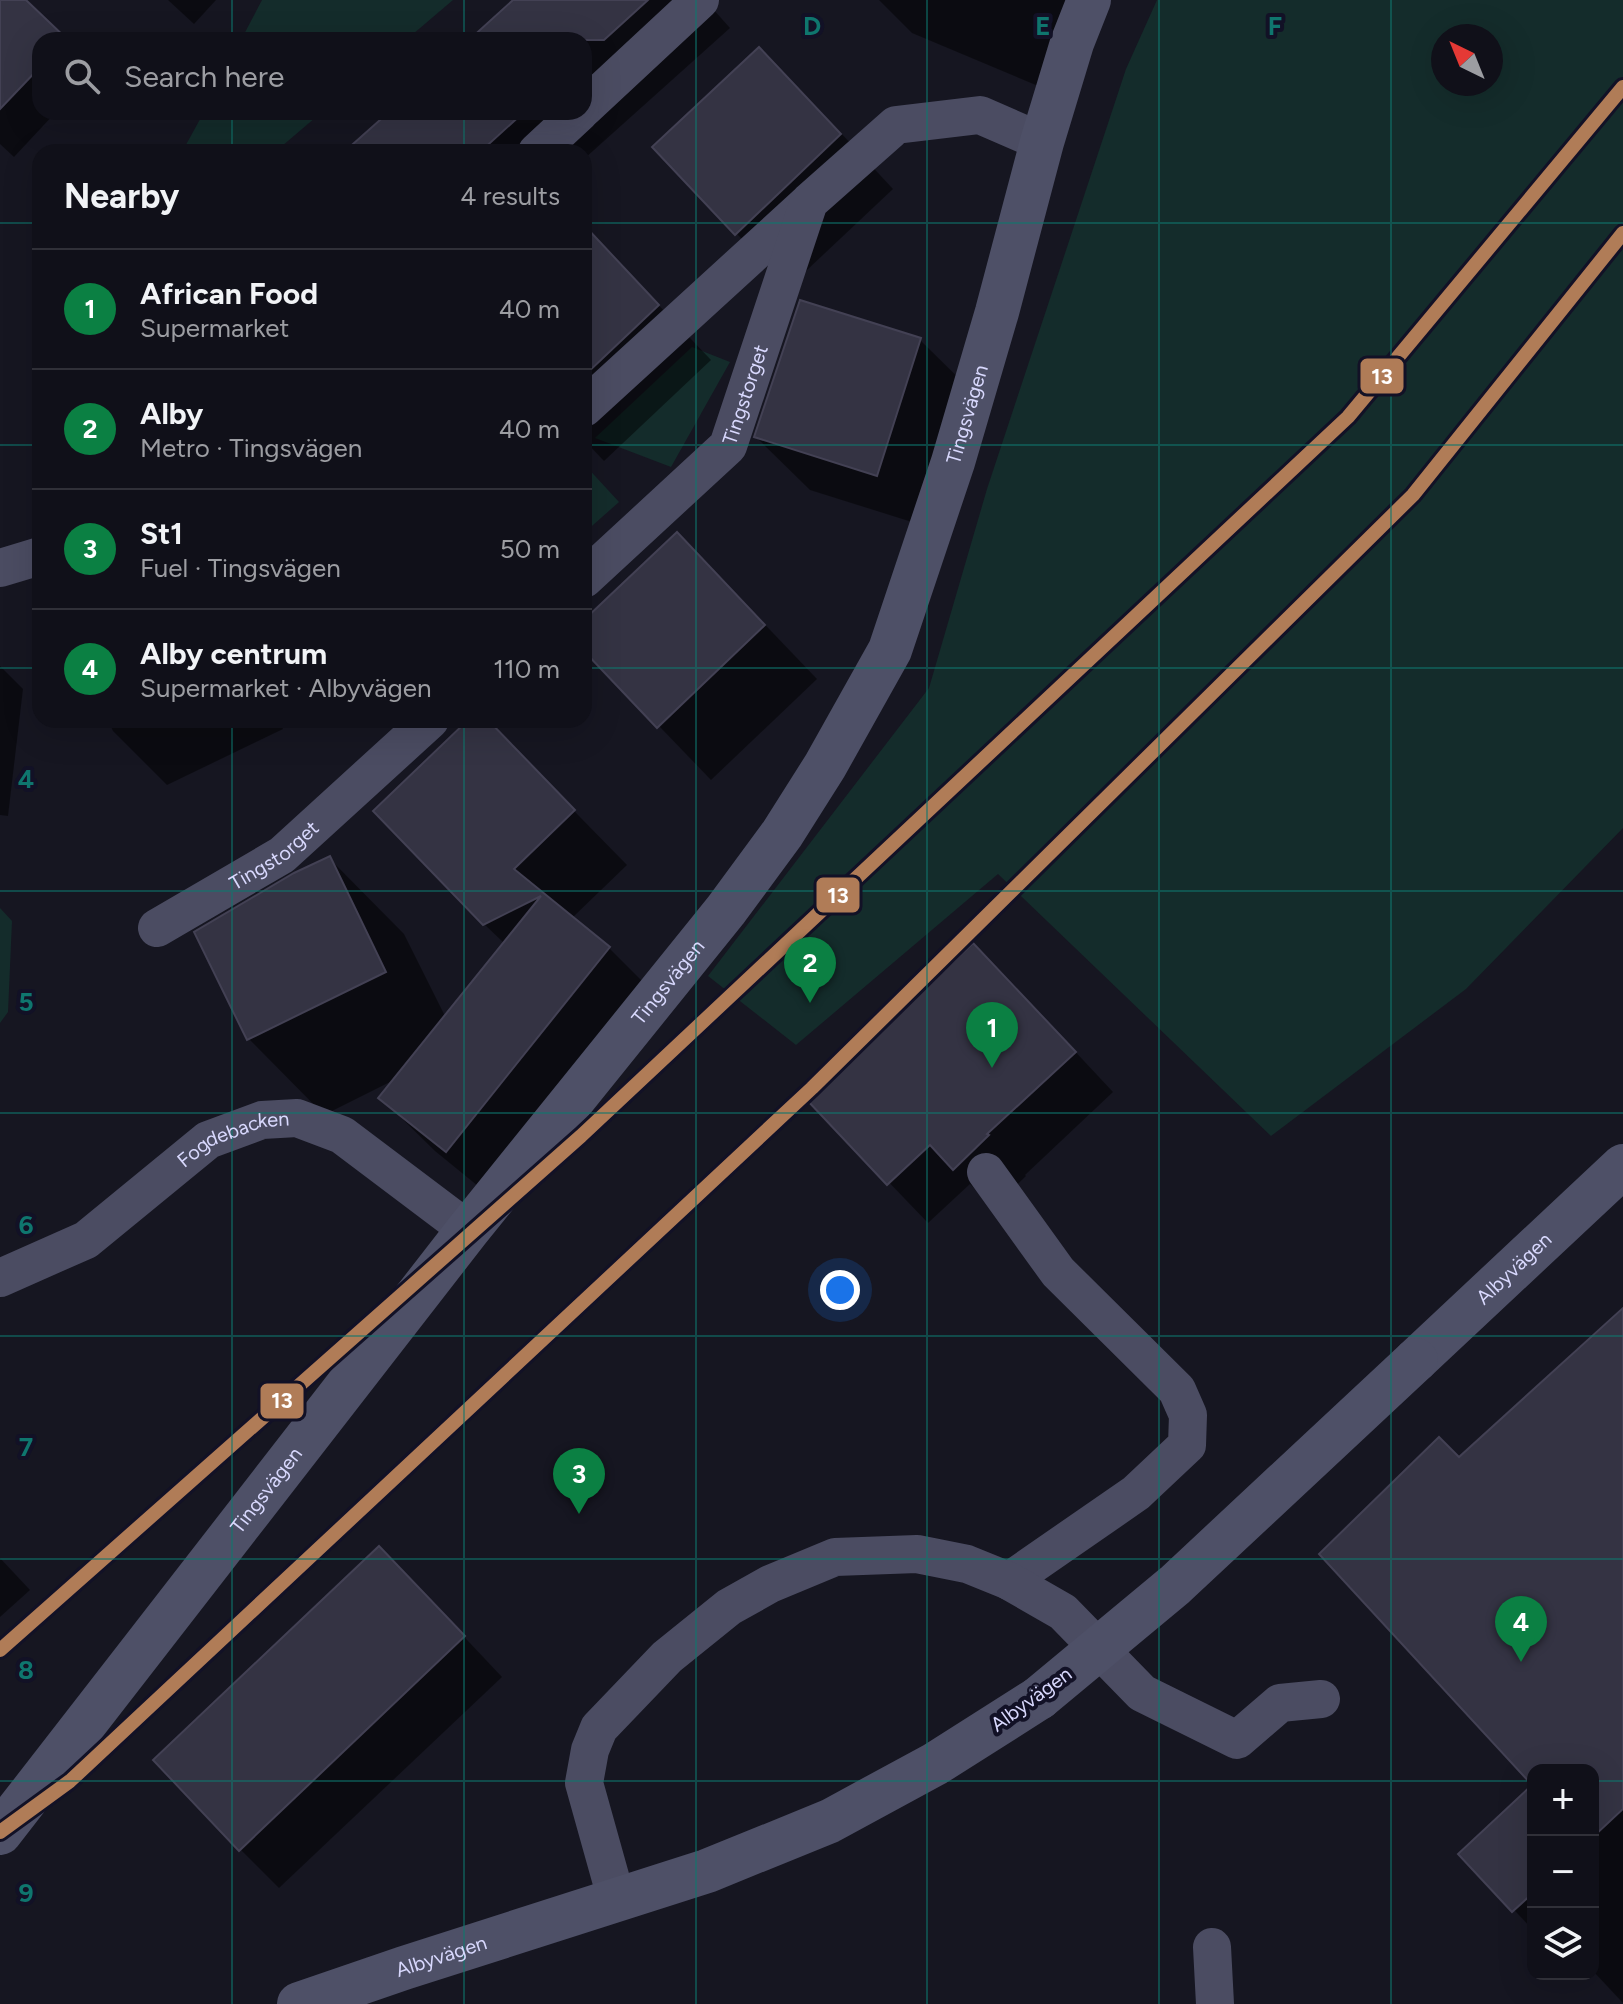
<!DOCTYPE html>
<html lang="en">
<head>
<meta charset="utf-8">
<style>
  :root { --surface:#101019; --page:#191922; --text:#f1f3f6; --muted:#9c9da2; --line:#303038; --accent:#0b8043 }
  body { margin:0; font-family:Figtree,sans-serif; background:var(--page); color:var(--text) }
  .controls { position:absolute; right:24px; bottom:24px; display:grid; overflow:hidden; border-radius:16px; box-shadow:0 8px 32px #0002 }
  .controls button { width:72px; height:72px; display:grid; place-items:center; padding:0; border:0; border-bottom:2px solid var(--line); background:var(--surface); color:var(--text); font:40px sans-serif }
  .compass { position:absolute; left:1431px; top:24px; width:72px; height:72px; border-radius:50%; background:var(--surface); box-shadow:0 8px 32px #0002; rotate:317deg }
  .you { position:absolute; left:840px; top:1290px; width:28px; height:28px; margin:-20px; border:6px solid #fff; border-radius:50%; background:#1a73e8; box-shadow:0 0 0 12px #1a73e833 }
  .badge { display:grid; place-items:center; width:52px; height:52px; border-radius:50%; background:var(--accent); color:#fff; font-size:26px; font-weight:700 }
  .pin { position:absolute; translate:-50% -66px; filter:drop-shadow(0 2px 4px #0008) }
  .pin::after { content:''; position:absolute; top:42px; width:28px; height:24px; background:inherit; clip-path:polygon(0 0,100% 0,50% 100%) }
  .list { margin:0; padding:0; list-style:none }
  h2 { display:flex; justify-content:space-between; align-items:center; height:104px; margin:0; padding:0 32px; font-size:34px }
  h2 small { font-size:26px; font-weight:400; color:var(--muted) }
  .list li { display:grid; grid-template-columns:52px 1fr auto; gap:24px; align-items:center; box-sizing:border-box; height:120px; padding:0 32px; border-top:2px solid var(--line) }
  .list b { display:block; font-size:30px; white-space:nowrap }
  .list p { margin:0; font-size:26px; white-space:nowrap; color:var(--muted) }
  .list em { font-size:26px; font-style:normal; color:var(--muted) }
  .icon { flex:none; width:44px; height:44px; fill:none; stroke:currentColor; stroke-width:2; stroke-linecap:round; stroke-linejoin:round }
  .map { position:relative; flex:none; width:1623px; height:2004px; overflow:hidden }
  .search { position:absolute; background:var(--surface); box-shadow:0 8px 32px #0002; left:32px; top:32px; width:560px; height:88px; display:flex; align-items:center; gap:20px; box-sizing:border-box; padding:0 28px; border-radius:24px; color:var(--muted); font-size:30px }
  .panel { position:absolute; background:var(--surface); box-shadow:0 8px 32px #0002; left:32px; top:144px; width:560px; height:584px; border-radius:24px }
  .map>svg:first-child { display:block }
  .green { fill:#142c2b; fill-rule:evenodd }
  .shadow { fill:#0007 }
  .building { fill:#343343; stroke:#434154; stroke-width:2 }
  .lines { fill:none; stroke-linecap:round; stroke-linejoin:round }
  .street { stroke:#4b4c62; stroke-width:38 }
  .secondary { stroke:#4e5067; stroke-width:44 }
  .secondary-bridge { stroke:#4e5067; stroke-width:44 }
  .metro-1-casing { stroke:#121126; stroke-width:20 }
  .metro-1 { stroke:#b07c57; stroke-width:14 }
  .grid { fill:none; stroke:#0f766e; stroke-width:2; stroke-opacity:0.55 }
  .labels { text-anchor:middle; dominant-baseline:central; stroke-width:8; stroke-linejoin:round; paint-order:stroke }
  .street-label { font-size:20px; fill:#d8d8fd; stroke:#121126 }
  .grid-label { font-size:26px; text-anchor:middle; font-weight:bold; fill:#0f766e; stroke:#121126; stroke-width:8; stroke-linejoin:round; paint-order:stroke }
  .line-badge { stroke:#121126; stroke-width:3 }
  .badge-label { font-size:22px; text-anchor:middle; font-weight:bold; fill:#fff }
</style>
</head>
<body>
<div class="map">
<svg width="1623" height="2004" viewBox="0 0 1623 2004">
  <rect width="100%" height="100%" fill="#161621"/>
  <g class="green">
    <path d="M262 0H453L406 40H241Z"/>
    <path d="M1157 0H1623V828L1466 989 1271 1136 998 874 796 1045 708 976 929 688 987 489 1126 69ZM1443 36H1491V84H1443Z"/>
    <path d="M204 112H322L275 152H182Z"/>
    <path d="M692 347 730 362 671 467 595 438Z"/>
    <path d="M584 464 619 502 584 533Z"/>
    <path d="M0 908 12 921 8 1012 0 1023Z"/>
  </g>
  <g class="shadow">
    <path d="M0 0H23L65 40H40V112H56L14 157 0 144Z"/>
    <path d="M168 0H216L194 24Z"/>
    <path d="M516 0H705L730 28 584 159V152H347L392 112H584V40H472Z"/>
    <path d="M879 0H1079L1043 88 912 33Z"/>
    <path d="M759 50 813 103 893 189 789 287 736 233Z"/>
    <path d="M584 227 711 360 604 461 584 440Z"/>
    <path d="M920 340 974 393 931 528 810 490 756 437Z"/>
    <path d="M730 588 817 679 711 780 584 648V623Z"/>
    <path d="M0 666 23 689 8 816 0 815Z"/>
    <path d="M108 720H279L283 729 167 785 113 731Z"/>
    <path d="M471 720H485L627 865 572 918 609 948 662 1001 500 1204 435 1151 381 1098 396 1079 324 1115 249 1039 197 933 329 858 404 934 446 1018 505 944 484 924Z"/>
    <path d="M1012 984 1113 1092 1025 1175 1026 1176 994 1207 970 1184 928 1223 809 1099Z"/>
    <path d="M1623 1320V2003L1593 1971V1770H1533V1784L1459 1459Z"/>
    <path d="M0 1558 30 1590 0 1617Z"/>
    <path d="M418 1588 502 1677 279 1888 240 1849Z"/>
    <path d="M1533 1787V1930L1461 1854Z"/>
  </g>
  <g class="building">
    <path d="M0 0H26L68 40H40V67L0 109Z"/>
    <path d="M513 0H648L604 40H469Z"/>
    <path d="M759 47 841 134 735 235 652 147Z"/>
    <path d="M389 112H524L480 152H344Z"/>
    <path d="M584 225 659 305 584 376Z"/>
    <path d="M800 300 921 338 877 476 754 437Z"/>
    <path d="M677 532 765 625 657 728 584 651V620Z"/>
    <path d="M468 720H488L575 810 514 869 610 947 446 1152 378 1098 541 896 483 925 373 811Z"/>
    <path d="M330 856 386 972 247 1040 194 932 294 873Z"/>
    <path d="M973 943 1076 1052 987 1134 989 1135 953 1170 930 1145 887 1185 806 1099Z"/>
    <path d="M1623 1308V1809L1593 1837V1770H1533V1893L1512 1912 1458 1854 1532 1785 1319 1554 1439 1437 1459 1457Z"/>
    <path d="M379 1546 465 1636 239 1851 153 1760Z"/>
  </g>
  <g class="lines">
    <g class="street">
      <path d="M584 108 700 0"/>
      <path d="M537 152 580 112"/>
      <path d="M584 408 806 205"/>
      <path d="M0 568 40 556"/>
      <path id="s1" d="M584 579 728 446 809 202 896 125 980 115 1042 142"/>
      <path id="s2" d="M157 928 282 855 430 720"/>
      <path d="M986 1172 1058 1272 1177 1390 1188 1415 1187 1445 1136 1493 1009 1581"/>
      <path id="s3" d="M0 1278 86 1240 208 1140 262 1120 297 1118 342 1135 468 1230"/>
      <path d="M617 1901 584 1783 590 1750 599 1728 667 1657 729 1607 770 1584 835 1557 917 1554 967 1564 1009 1581 1063 1612 1142 1693 1237 1740 1280 1703 1321 1699"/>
      <path d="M1212 1947 1215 2004"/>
    </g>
    <g class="secondary">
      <path id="s4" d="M1416 1360 1623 1166"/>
      <path id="s5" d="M0 1833 468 1230 726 910 782 834 825 766 890 650 953 462 997 312 1042 142 1072 43 1089 0"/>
      <path id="s6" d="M299 2004 404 1968 707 1871 830 1821 935 1764 1039 1698"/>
    </g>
    <path class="secondary-bridge" d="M1039 1698 1175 1585 1416 1360"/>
    <defs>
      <g id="metro-1">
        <path d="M0 1650 581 1136 1348 417 1623 87"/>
        <path d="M0 1832 70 1781 812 1088 1413 495 1623 233"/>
      </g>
    </defs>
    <use href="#metro-1" class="metro-1-casing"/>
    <use href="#metro-1" class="metro-1"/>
  </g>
  <path class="grid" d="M232 0V40M464 0V40M696 0V2004M927 0V2004M1159 0V2004M1391 0V2004M232 112V152M464 112V152M0 223H40M584 223H1623M0 445H40M584 445H1623M0 668H40M584 668H1623M232 720V2004M464 720V2004M0 891H1623M0 1113H1623M0 1336H1623M0 1559H1623M0 1781H1533M1593 1781H1623"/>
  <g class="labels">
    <g class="street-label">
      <text stroke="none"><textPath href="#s1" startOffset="250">Tingstorget</textPath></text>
      <text stroke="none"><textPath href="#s5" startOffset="1730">Tingsvägen</textPath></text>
      <text stroke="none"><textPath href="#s2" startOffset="138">Tingstorget</textPath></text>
      <text stroke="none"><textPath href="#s5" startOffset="1082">Tingsvägen</textPath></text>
      <text stroke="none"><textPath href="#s3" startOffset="276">Fogdebacken</textPath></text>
      <text stroke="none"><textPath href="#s4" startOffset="134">Albyvägen</textPath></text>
      <text stroke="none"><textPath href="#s5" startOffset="434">Tingsvägen</textPath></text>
      <text transform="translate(1031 1699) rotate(-36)">Albyvägen</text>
      <text stroke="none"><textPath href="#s6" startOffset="150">Albyvägen</textPath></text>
    </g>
  </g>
  <g class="grid-label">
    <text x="812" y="35">D</text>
    <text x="1043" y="35">E</text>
    <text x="1275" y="35">F</text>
    <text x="26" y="788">4</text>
    <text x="26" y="1011">5</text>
    <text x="26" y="1234">6</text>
    <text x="26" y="1456">7</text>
    <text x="26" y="1679">8</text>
    <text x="26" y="1902">9</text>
  </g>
  <g class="line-badge">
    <rect x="1359" y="357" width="46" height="38" rx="8" fill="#b07c57"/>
    <rect x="815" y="876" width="46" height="38" rx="8" fill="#b07c57"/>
    <rect x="259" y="1382" width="46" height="38" rx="8" fill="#b07c57"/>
  </g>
  <g class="badge-label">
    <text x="1382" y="384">13</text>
    <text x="838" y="903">13</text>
    <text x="282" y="1408">13</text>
  </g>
</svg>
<div class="controls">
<button>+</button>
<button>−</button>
<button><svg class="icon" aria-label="layers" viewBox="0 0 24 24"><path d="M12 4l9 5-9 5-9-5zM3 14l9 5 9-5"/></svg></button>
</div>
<svg class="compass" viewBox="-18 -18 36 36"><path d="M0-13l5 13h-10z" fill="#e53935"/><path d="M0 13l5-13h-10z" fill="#9c9da2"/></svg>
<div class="you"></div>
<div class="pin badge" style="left:992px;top:1068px">1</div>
<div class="pin badge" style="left:810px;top:1003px">2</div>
<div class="pin badge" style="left:579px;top:1514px">3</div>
<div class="pin badge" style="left:1521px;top:1662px">4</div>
<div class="search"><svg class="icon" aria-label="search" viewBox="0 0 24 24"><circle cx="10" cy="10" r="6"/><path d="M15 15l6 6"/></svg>Search here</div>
<section class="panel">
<h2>Nearby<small>4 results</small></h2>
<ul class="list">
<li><span class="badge">1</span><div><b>African Food</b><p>Supermarket</p></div><em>40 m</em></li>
<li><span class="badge">2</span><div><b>Alby</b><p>Metro · Tingsvägen</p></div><em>40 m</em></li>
<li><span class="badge">3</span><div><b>St1</b><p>Fuel · Tingsvägen</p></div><em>50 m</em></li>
<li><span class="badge">4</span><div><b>Alby centrum</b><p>Supermarket · Albyvägen</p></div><em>110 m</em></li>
</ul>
</section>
</div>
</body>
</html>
